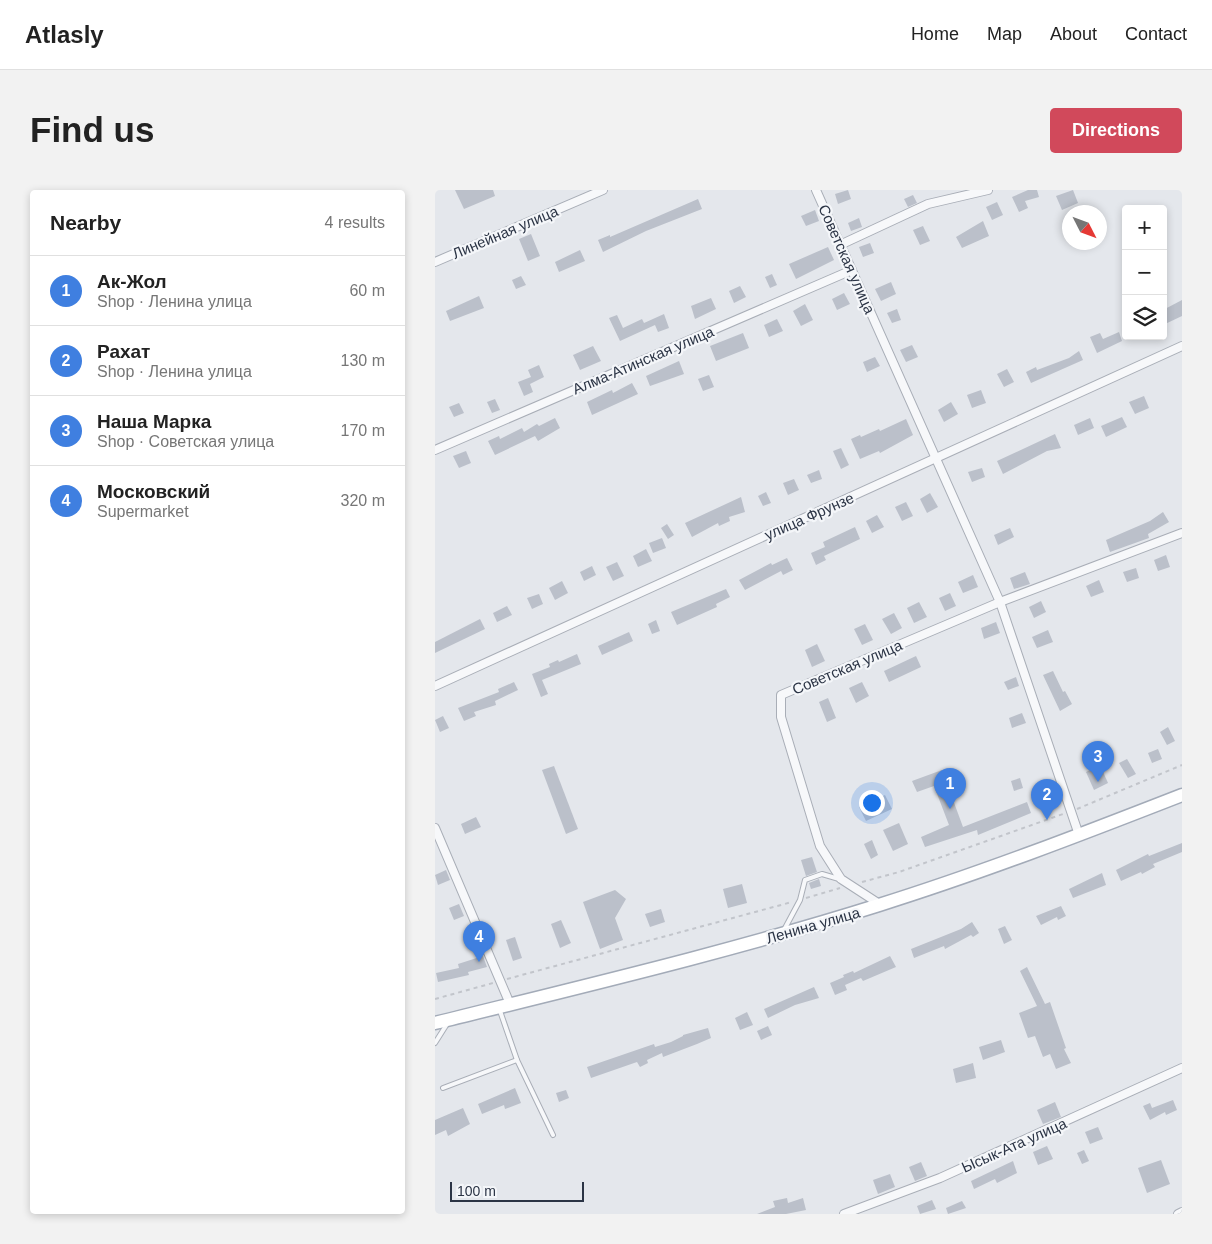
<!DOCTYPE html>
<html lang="en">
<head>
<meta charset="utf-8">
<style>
  :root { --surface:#fff; --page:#f2f2f2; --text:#222; --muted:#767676; --line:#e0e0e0; --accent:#d1495b }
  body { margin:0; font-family:Helvetica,sans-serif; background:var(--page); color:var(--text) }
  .controls { position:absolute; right:15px; top:15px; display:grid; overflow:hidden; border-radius:5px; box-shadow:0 2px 8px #0003 }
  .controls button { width:45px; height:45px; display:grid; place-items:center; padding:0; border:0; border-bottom:1px solid var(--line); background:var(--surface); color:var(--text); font:25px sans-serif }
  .compass { position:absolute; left:627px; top:15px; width:45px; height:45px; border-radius:50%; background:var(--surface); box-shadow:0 2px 8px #0003; rotate:132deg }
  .scale { position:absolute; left:15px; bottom:12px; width:134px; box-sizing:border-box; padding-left:5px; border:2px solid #2b3445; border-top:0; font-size:14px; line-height:18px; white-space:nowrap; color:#2b3445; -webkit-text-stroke:4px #f4f6f9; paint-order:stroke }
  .you { position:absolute; left:436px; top:612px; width:18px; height:18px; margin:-12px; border:4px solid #fff; border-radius:50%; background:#1a73e8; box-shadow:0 0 0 8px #1a73e833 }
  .badge { display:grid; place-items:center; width:32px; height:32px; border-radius:50%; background:var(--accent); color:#fff; font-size:16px; font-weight:700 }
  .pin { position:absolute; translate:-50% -41px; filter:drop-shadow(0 1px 2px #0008) }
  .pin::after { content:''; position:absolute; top:26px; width:18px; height:15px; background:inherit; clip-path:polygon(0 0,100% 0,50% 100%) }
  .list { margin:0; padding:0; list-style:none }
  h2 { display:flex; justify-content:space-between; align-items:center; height:65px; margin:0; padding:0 20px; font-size:21px }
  h2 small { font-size:16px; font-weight:400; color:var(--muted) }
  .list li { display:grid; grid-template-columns:32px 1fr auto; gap:15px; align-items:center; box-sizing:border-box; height:70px; padding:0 20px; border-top:1px solid var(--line) }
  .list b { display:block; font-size:19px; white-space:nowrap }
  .list p { margin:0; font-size:16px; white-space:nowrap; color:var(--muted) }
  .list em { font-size:16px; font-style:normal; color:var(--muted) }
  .icon { flex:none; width:28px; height:28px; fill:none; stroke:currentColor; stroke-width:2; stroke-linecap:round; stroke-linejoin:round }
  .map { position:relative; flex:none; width:747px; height:1024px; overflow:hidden; border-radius:5px }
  header { display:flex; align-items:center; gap:30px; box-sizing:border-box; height:70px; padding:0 25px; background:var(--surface); border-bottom:1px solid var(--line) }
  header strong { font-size:24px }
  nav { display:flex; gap:28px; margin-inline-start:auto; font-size:18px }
  .intro { display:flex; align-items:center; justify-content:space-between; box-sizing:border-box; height:120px; padding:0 30px }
  h1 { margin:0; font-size:35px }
  .button { padding:12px 22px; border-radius:5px; background:var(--accent); color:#fff; font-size:18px; font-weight:700 }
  main { display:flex; gap:30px; padding:0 30px }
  aside { flex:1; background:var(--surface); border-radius:5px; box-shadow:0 2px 8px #0003 }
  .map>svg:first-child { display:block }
  .building { fill:#bbc0ca }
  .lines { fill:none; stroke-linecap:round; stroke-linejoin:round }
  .service-casing { stroke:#a9aeb7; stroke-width:6 }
  .minor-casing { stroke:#a9aeb7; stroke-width:10 }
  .primary-casing { stroke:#a3abb8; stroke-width:15 }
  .path { stroke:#c2c5cb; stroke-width:2; stroke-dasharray:4 4; stroke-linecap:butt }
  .service { stroke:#f7f8fa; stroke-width:4 }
  .minor { stroke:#f7f8fa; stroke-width:8 }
  .primary { stroke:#fff; stroke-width:12 }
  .labels { text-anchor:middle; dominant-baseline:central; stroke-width:4.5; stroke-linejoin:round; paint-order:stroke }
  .street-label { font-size:15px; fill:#2b3445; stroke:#f4f6f9 }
</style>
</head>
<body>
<header>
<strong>Atlasly</strong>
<nav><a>Home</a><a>Map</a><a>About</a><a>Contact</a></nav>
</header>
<div class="intro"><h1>Find us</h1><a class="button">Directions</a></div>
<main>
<aside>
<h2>Nearby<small>4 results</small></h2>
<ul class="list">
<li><span class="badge" style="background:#3f7fe0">1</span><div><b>Ак-Жол</b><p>Shop · Ленина улица</p></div><em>60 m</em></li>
<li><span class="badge" style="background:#3f7fe0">2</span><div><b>Рахат</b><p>Shop · Ленина улица</p></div><em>130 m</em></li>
<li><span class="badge" style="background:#3f7fe0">3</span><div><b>Наша Марка</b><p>Shop · Советская улица</p></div><em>170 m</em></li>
<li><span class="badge" style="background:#3f7fe0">4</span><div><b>Московский</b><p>Supermarket</p></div><em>320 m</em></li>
</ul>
</aside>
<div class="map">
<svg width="747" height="1024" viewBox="0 0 747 1024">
  <rect width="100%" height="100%" fill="#e4e7ec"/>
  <g class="building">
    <path d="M20 0H58L60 6 29 19Z"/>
    <path d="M413 0 416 9 403 14 400 4Z"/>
    <path d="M593 0H602L604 7 590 11 593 18 584 22 577 7Z"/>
    <path d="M638 0 643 13 627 20 621 6Z"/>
    <path d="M478 5 482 13 473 17 469 9Z"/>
    <path d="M263 9 267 19 211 41 168 62 163 50 175 45V47Z"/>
    <path d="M562 12 568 25 557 30 551 17Z"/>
    <path d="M380 20 384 31 371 36 366 26Z"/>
    <path d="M424 28 427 37 416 41 413 33Z"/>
    <path d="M548 31 554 46 527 58 521 47Z"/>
    <path d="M488 36 495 51 485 55 478 40Z"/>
    <path d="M96 44 105 66 93 71 84 49Z"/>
    <path d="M435 53 439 63 428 67 424 57Z"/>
    <path d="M393 57 399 70 361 89 354 74Z"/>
    <path d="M145 60 150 71 124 82 120 72Z"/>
    <path d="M337 84 342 95 335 98 330 87Z"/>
    <path d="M86 86 91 95 81 99 77 90Z"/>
    <path d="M456 92 461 104 446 111 440 99Z"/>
    <path d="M305 96 311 107 299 113 294 101Z"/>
    <path d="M409 103 415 114 402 120 397 109Z"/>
    <path d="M44 106 49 118 15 131 11 121Z"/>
    <path d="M276 108 281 119 260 129 256 116Z"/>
    <path d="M747 110V126L728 135V120Z"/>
    <path d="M370 114 378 130 366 136 358 121Z"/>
    <path d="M462 119 466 130 457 133 452 123Z"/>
    <path d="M229 124 234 138 223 142 220 135 185 151 174 128 182 125 188 138 207 129 209 133Z"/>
    <path d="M342 129 348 141 334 147 329 135Z"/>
    <path d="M684 142 687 151 662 163 655 147 665 143 668 149Z"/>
    <path d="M308 143 314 158 281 171 275 156Z"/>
    <path d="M477 155 483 167 471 172 465 160Z"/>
    <path d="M158 156 166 171 145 180 138 165Z"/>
    <path d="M644 161 648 170 596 193 591 182 601 177 602 180 634 168Z"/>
    <path d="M440 167 445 176 432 182 428 172Z"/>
    <path d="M244 171 249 184 215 196 211 186Z"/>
    <path d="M104 175 109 187 95 194 98 202 89 206 83 192 96 187 93 180Z"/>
    <path d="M572 179 579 192 569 197 562 184Z"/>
    <path d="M274 185 279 197 268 201 263 189Z"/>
    <path d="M197 193 203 204 157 225 152 212 177 200 178 203Z"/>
    <path d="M546 200 551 213 537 218 532 205Z"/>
    <path d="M709 206 714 218 700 224 694 212Z"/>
    <path d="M60 209 65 220 57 223 52 212Z"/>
    <path d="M516 212 523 224 509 232 503 220Z"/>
    <path d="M24 213 29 223 19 227 14 217Z"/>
    <path d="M687 227 692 237 671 247 666 236Z"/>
    <path d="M120 228 125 238 103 251 100 246 60 265 53 251 64 246 65 249 87 238 89 242 102 234 104 236Z"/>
    <path d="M655 228 659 238 643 245 639 235Z"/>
    <path d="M471 229 478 245 445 263 444 261 425 269 416 249 425 245 426 247 444 239 445 241Z"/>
    <path d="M620 244 626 258 612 261 568 284 562 271Z"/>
    <path d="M406 258 414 275 406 279 398 261Z"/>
    <path d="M31 261 36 273 24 278 18 266Z"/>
    <path d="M547 278 550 287 537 292 533 282Z"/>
    <path d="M384 280 387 289 376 293 372 285Z"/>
    <path d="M359 289 364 300 353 305 348 293Z"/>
    <path d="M331 302 336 313 328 316 323 306Z"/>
    <path d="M495 303 503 317 492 323 485 309Z"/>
    <path d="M306 307 310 322 294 327 295 331 284 336 283 333 257 347 250 333Z"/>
    <path d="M471 312 478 326 467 331 460 317Z"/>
    <path d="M728 322 734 332 713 344 714 348 675 362 671 350 715 331Z"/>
    <path d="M442 325 449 337 437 343 431 331Z"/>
    <path d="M232 334 239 345 233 349 226 338Z"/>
    <path d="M420 337 425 349 389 366 391 370 381 375 376 363 390 357 388 352Z"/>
    <path d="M575 338 579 347 563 355 559 345Z"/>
    <path d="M227 348 231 358 218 363 214 353Z"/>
    <path d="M211 359 217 371 203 377 198 366Z"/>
    <path d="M731 365 735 377 723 381 719 370Z"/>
    <path d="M352 368 358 380 348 385 346 381 310 400 304 390 336 373 337 375Z"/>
    <path d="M182 372 189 386 178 391 171 377Z"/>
    <path d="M157 376 161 385 149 391 145 382Z"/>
    <path d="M701 378 704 388 692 392 688 382Z"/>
    <path d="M590 382 595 394 579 399 575 388Z"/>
    <path d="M538 385 543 397 528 403 523 392Z"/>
    <path d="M664 390 669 402 656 407 651 396Z"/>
    <path d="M127 391 133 403 120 410 114 398Z"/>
    <path d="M291 399 295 407 281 414 282 417 242 435 236 422Z"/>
    <path d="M515 403 521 416 510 421 504 408Z"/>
    <path d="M104 404 108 414 97 419 92 408Z"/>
    <path d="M606 411 611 422 599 428 594 417Z"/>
    <path d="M484 412 492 427 479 433 472 418Z"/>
    <path d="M72 416 77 425 62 432 58 423Z"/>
    <path d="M459 423 467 438 456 444 447 429Z"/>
    <path d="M45 429 50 439 0 463V452Z"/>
    <path d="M221 430 225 441 217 444 213 434Z"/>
    <path d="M561 432 565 443 549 449 546 438Z"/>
    <path d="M430 434 438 450 427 455 419 439Z"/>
    <path d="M613 440 618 452 602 458 597 447Z"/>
    <path d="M194 442 198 451 167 465 163 456Z"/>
    <path d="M382 454 390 471 377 477 370 460Z"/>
    <path d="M142 464 146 474 107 490 113 504 106 507 97 484 115 477 114 474 123 470 124 472Z"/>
    <path d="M481 466 486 477 454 492 449 481Z"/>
    <path d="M618 481 628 502 630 501 637 514 625 521 608 485Z"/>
    <path d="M581 487 584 496 573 500 569 492Z"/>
    <path d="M79 492 83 500 60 511 61 515 39 522 41 526 29 531 23 518 64 502 63 499Z"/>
    <path d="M427 492 434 506 421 513 414 498Z"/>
    <path d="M393 508 401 528 392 532 384 512Z"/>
    <path d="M587 523 591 533 577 538 574 528Z"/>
    <path d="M8 526 14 538 5 542 0 530Z"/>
    <path d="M733 537 740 551 732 555 725 542Z"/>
    <path d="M723 559 727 569 717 573 713 563Z"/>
    <path d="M692 569 701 584 693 588 684 573Z"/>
    <path d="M665 575 673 593 659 600 651 582Z"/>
    <path d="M119 576 143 639 131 644 107 580Z"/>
    <path d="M507 580 528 637 592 612 596 623 543 645 542 640 490 657 486 647 514 635 499 596 482 602 477 591Z"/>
    <path d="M585 588 588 598 579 601 576 591Z"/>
    <path d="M450 605 457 619 431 631 424 617Z"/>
    <path d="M41 627 46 637 30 644 26 634Z"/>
    <path d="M464 633 473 654 458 661 448 640Z"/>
    <path d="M437 650 443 665 436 669 429 654Z"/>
    <path d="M747 653V662L718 674 720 677 707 684 706 682 686 691 681 680 713 664 714 666Z"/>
    <path d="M377 667 382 682 371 686 366 670Z"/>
    <path d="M11 680 15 690 3 695 0 685Z"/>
    <path d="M667 683 671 695 638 708 634 699Z"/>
    <path d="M384 689 386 696 376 699 374 693Z"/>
    <path d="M307 694 312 713 293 718 288 699Z"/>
    <path d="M180 700 191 709 180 728 188 750 165 759 148 712Z"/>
    <path d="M24 714 29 726 19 730 14 718Z"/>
    <path d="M626 716 631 726 623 730 622 727 606 735 601 726Z"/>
    <path d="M226 719 230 732 215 737 210 724Z"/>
    <path d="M126 730 136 753 125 758 116 734Z"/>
    <path d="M537 732 544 743 538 747 536 745 510 759 509 756 479 768 476 759 526 739Z"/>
    <path d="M570 736 577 750 569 754 563 739Z"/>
    <path d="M80 747 87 768 78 771 71 750Z"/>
    <path d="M48 766 52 777 33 782 34 785 3 792 1 783 24 778 23 774Z"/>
    <path d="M455 766 461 777 428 791 426 788 410 795 412 800 400 805 395 793 409 787 408 785 418 781 419 783Z"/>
    <path d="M592 777 610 814 615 812 631 858 629 859 636 873 621 879 615 864 608 867 600 846 593 848 584 823 602 816 585 781Z"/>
    <path d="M379 797 384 808 360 815 333 828 329 819Z"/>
    <path d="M312 822 318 835 305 840 300 828Z"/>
    <path d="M333 836 337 845 326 850 322 841Z"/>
    <path d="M273 838 276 848 262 854 228 867 227 863 212 870 213 873 205 877 202 872 156 888 152 877 219 854 220 857 236 852 248 846V845Z"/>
    <path d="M566 850 570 862 548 870 544 857Z"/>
    <path d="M538 873 541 888 521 893 518 879Z"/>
    <path d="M80 898 86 913 70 919 69 915 47 924 43 914Z"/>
    <path d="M131 900 134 908 124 912 121 903Z"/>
    <path d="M738 910 742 920 731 925 730 922 715 930 708 916 715 913 717 918Z"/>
    <path d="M620 912 626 927 608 934 602 920Z"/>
    <path d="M28 918 35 934 13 946 11 940 0 945V930Z"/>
    <path d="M663 937 668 949 655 954 650 942Z"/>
    <path d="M612 956 618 969 603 975 598 962Z"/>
    <path d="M649 960 654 971 647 974 642 963Z"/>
    <path d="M726 970 735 994 712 1003 703 978Z"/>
    <path d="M578 971 582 983 562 993 560 989 539 999 536 991Z"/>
    <path d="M486 972 492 986 480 991 474 977Z"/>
    <path d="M455 984 460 997 443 1004 438 990Z"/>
    <path d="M352 1008 353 1013 368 1008 371 1020 351 1024H322L340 1017 338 1011Z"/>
    <path d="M497 1010 501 1019 485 1024 482 1016Z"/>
    <path d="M527 1011 531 1018 513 1024 511 1018Z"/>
  </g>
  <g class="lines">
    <defs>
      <g id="service">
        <path d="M349 740 365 710 370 690 387 684 404 689"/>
        <path d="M64 818 82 870 118 945"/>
        <path d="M0 853 12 834"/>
        <path d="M8 898 82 870"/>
      </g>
      <g id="minor">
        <path d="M381 0 565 412 644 645"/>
        <path d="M407 54 493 14 553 0"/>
        <path d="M0 72 168 0"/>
        <path d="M0 260 417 80"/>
        <path d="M0 496 747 156"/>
        <path d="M0 638 75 814"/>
        <path d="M446 715 406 689 385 656 346 527V505L565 412 747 343"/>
        <path d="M409 1024 505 988 747 878"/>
        <path d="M743 1024 747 1022"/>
      </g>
      <path id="primary" d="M0 833C149 796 298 761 444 715 546 683 647 644 747 605"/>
    </defs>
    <use href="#service" class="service-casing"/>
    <use href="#minor" class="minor-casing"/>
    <use href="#primary" class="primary-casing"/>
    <g class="path">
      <path d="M642 619 747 575"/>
      <path d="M427 692 464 682 628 624"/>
      <path d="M371 708 405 698"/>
      <path d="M72 789 357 712"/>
      <path d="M0 809 58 793"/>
    </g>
    <use href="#service" class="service"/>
    <use href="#minor" class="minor"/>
    <use href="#primary" class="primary"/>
  </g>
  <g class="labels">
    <g class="street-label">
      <text transform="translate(70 42) rotate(-23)">Линейная улица</text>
      <text transform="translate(412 69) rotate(66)">Советская улица</text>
      <text transform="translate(208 170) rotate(-23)">Алма-Атинская улица</text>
      <text transform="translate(374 326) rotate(-24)">улица Фрунзе</text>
      <text transform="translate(412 477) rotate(-23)">Советская улица</text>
      <text transform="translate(378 735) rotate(-16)">Ленина улица</text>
      <text transform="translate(579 955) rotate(-24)">Ысык-Ата улица</text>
    </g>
  </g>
</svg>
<div class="controls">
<button>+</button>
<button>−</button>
<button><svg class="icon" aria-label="layers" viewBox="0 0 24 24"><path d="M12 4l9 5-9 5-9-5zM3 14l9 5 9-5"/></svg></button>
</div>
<svg class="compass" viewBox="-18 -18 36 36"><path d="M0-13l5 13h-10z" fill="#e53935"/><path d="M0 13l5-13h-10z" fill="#767676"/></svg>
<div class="scale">100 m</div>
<div class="you"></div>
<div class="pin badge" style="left:515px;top:619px;background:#3f7fe0">1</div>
<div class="pin badge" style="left:612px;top:630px;background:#3f7fe0">2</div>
<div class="pin badge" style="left:663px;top:592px;background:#3f7fe0">3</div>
<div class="pin badge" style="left:44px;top:772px;background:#3f7fe0">4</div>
</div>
</main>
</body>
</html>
